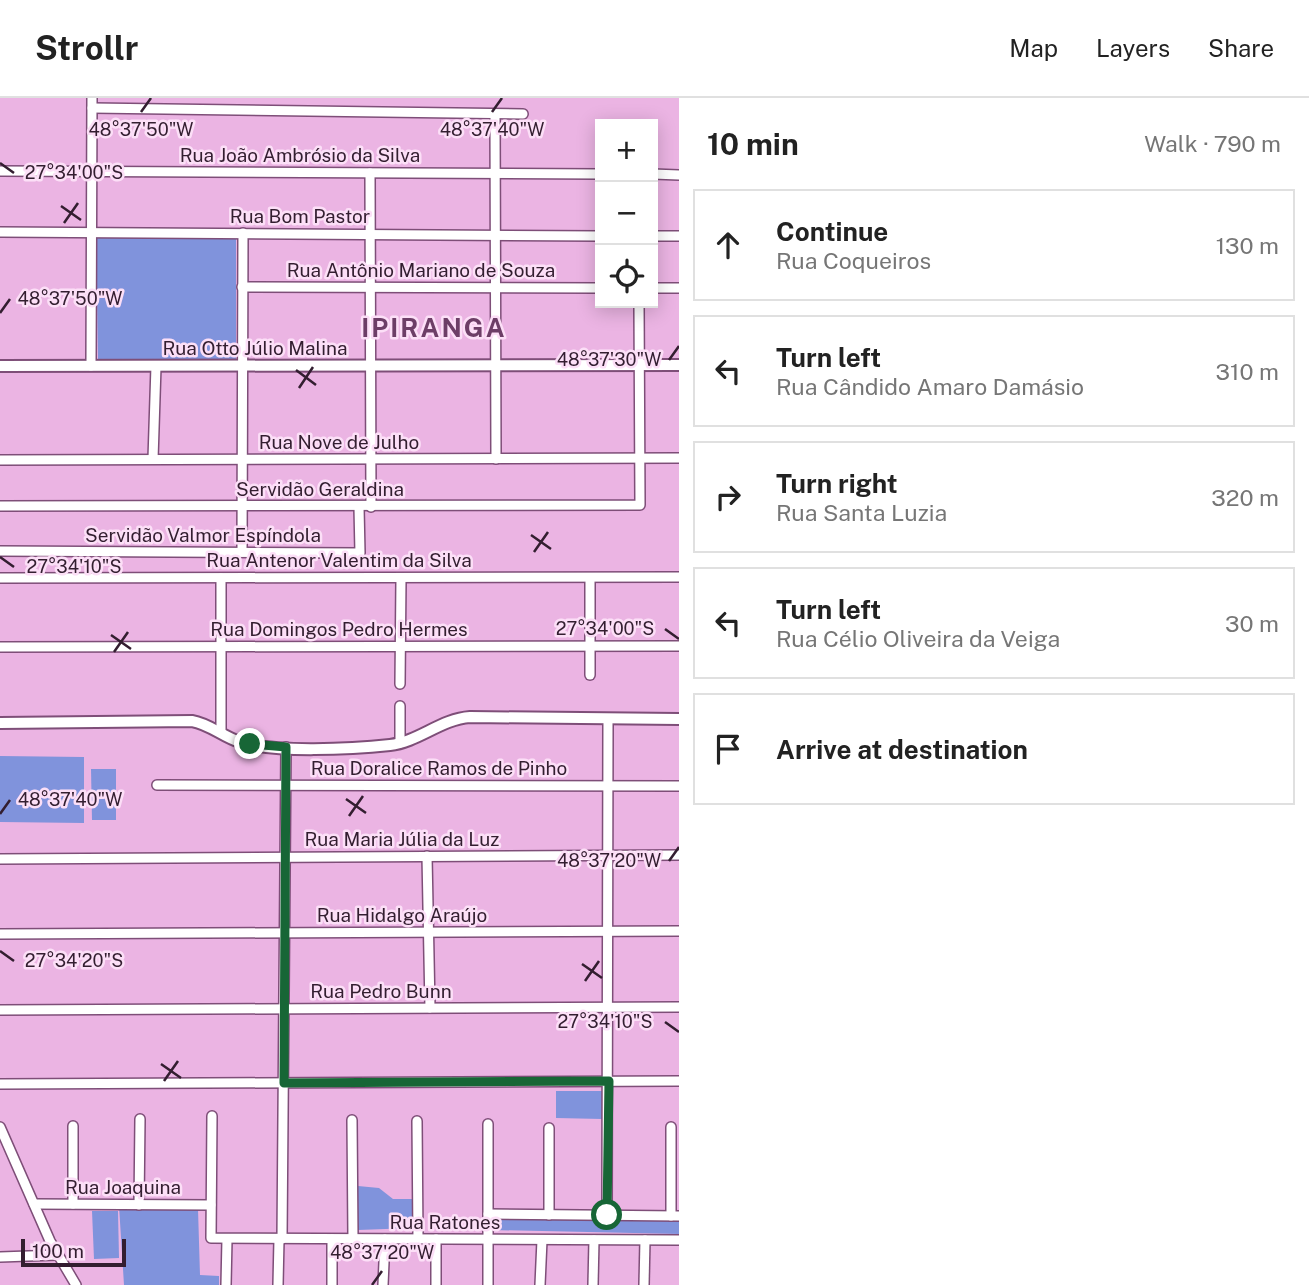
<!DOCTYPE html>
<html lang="en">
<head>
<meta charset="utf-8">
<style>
  :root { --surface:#fff; --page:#f2f2f2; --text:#222; --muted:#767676; --line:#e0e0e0 }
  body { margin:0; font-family:"Public Sans",sans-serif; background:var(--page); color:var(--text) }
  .controls { position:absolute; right:21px; top:21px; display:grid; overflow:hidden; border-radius:0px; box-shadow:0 4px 18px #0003 }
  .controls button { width:63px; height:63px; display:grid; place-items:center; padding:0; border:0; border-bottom:2px solid var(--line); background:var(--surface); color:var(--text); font:35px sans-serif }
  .scale { position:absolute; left:21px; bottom:18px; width:105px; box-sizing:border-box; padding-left:7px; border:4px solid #331e30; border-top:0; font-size:19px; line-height:24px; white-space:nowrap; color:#331e30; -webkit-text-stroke:5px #fcdff7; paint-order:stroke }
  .stop { position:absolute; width:21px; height:21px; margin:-16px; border:5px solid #176636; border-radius:50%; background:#fff }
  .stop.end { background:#176636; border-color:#fff; box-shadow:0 2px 7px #0008 }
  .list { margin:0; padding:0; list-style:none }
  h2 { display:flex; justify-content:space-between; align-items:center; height:91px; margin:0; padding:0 28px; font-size:30px }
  h2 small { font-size:23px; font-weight:400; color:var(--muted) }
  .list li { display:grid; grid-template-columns:46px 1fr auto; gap:21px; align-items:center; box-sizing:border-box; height:112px; margin:0 14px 14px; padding:0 14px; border:2px solid var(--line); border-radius:0px }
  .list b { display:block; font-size:26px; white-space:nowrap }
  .list p { margin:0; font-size:23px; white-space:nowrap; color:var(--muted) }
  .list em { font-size:23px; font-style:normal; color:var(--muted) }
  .icon { flex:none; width:38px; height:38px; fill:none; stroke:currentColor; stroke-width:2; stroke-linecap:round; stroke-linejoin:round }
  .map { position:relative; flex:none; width:679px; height:1187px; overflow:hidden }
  header { display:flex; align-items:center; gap:42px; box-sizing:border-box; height:98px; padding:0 35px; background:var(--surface); border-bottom:2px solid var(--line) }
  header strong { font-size:33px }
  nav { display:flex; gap:38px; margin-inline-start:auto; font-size:24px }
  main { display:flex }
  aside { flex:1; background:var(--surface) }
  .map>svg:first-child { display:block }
  .green { fill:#8093dc }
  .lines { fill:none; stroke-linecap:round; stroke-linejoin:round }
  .minor-casing { stroke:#7e4e78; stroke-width:12 }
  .major-casing { stroke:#7e4e78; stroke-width:14 }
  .minor { stroke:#fff; stroke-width:9 }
  .major { stroke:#fff; stroke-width:10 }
  .route { stroke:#176636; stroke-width:9 }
  .ticks { fill:none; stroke:#331e30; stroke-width:2.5 }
  .labels { text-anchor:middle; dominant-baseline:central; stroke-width:5; stroke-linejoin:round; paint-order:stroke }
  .street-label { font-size:19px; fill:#331e30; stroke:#fcdff7 }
  .district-label { font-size:26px; font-weight:bold; letter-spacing:2px; fill:#6d3e67; stroke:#fcdff7 }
  .ticks-label { font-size:18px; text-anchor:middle; fill:#331e30; stroke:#fcdff7; stroke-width:5; stroke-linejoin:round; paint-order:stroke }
</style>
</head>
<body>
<header>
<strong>Strollr</strong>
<nav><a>Map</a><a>Layers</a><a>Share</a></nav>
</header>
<main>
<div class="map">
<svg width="679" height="1187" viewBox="0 0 679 1187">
  <rect width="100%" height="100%" fill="#ebb4e3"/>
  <g class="green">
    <path d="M96 140H236V262L98 261Z"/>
    <path d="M0 658 84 659V725L0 724Z"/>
    <path d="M91 671H116V722H92Z"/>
    <path d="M556 993H602V1021L556 1020Z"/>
    <path d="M358 1088 379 1090 393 1101H412L413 1130 358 1132Z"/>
    <path d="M119 1108 198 1111 200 1177 219 1178V1187H124Z"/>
    <path d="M92 1113H118L119 1160 94 1161Z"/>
    <path d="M491 1120 679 1121V1136L491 1132Z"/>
  </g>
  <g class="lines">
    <defs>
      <g id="minor">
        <path d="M92 10 523 16"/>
        <path d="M495 16 496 361"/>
        <path d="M0 73 600 76"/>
        <path d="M370 75 371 409"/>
        <path d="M653 76 679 77"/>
        <path d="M0 134 600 138"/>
        <path d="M653 138H679"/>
        <path d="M242 189 600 190"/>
        <path d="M653 190H679"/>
        <path d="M91 268 92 0"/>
        <path d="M153 361 156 268"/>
        <path d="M0 362 679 360"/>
        <path d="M0 408 640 407 639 205"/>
        <path d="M0 453 360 455 359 409"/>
        <path d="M242 454 243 135"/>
        <path d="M0 480 679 479"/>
        <path d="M590 480V577"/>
        <path d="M0 549 679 548"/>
        <path d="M400 586 401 480"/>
        <path d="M400 608V645"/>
        <path d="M221 635V480"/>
        <path d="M157 687 679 688"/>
        <path d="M427 758 430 910"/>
        <path d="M0 761 679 757"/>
        <path d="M0 836 679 833"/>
        <path d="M0 912 679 909"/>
        <path d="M0 986 679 983"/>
        <path d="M212 1018 211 1140 679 1142"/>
        <path d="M352 1022 353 1141"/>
        <path d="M417 1023 418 1141"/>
        <path d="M0 1029 50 1143 76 1187"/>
        <path d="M671 1029V1118"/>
        <path d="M549 1030V1117"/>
        <path d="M34 1106 211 1107"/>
        <path d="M73 1106V1028"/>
        <path d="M139 1107 140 1021"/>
        <path d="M488 1116 679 1118"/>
        <path d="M607 1117 608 622"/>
        <path d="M282 1141 286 649"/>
        <path d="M0 1159 57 1157"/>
        <path d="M226 1187 227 1141"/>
        <path d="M278 1187 279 1141"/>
        <path d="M332 1187V1141"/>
        <path d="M383 1187 385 1141"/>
        <path d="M436 1187V1141"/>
        <path d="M488 1187V1026"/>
        <path d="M540 1187 542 1142"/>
        <path d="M593 1187 594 1142"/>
        <path d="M644 1187 645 1142"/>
      </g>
      <g id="major">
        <path d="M0 268 679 267"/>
        <path d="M0 625 192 623C210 626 223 639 240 644 274 655 353 651 390 647 418 644 441 621 470 619L679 621"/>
      </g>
    </defs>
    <use href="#minor" class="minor-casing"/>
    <use href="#major" class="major-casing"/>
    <use href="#minor" class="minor"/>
    <use href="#major" class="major"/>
  </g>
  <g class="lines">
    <path class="route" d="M250 646 286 649 284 985 609 983 607 1117"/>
  </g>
  <path class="ticks" d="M141 14 151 0M492 14 502 0M0 65 14 75M61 108 81 122M64 125 78 105M0 215 10 201M669 262 679 248M296 272 316 287M299 290 313 269M531 437 551 451M534 454 548 434M0 459 14 469M665 531 679 541M111 537 131 551M114 554 128 534M346 701 366 715M0 716 10 702M349 718 363 698M669 763 679 749M0 853 14 863M582 866 602 880M585 883 599 863M665 924 679 934M161 966 181 980M164 983 178 963M372 1187 382 1173"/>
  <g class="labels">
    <g class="street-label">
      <text x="300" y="57">Rua João Ambrósio da Silva</text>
      <text x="300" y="118">Rua Bom Pastor</text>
      <text x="421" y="172">Rua Antônio Mariano de Souza</text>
      <text x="255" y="250">Rua Otto Júlio Malina</text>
      <text x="339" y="344">Rua Nove de Julho</text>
      <text x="320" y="391">Servidão Geraldina</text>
      <text x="203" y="437">Servidão Valmor Espíndola</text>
      <text x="339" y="462">Rua Antenor Valentim da Silva</text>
      <text x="339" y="531">Rua Domingos Pedro Hermes</text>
      <text x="439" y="670">Rua Doralice Ramos de Pinho</text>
      <text x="402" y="741">Rua Maria Júlia da Luz</text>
      <text x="402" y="817">Rua Hidalgo Araújo</text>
      <text x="381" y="893">Rua Pedro Bunn</text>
      <text x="123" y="1089">Rua Joaquina</text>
      <text x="445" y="1124">Rua Ratones</text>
    </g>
    <g class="district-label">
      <text x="434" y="229">IPIRANGA</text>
    </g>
  </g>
  <g class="ticks-label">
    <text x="141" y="38">48°37'50"W</text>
    <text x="492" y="38">48°37'40"W</text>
    <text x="74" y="81">27°34'00"S</text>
    <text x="70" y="207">48°37'50"W</text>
    <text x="609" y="268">48°37'30"W</text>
    <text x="74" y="475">27°34'10"S</text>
    <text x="605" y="537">27°34'00"S</text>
    <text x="70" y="708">48°37'40"W</text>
    <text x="609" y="769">48°37'20"W</text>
    <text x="74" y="869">27°34'20"S</text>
    <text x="605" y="930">27°34'10"S</text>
    <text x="382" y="1161">48°37'20"W</text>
  </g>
</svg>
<div class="controls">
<button>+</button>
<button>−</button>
<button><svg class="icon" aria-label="locate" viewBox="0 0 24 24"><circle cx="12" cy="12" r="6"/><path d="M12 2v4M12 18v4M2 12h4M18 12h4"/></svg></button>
</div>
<div class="scale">100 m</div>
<div class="stop" style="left:607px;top:1117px"></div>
<div class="stop end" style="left:250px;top:646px"></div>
</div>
<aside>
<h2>10 min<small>Walk · 790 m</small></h2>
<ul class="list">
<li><svg class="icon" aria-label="ahead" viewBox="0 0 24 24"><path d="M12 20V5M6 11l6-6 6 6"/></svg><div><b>Continue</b><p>Rua Coqueiros</p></div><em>130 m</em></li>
<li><svg class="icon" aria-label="left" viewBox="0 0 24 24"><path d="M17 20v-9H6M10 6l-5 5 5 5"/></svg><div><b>Turn left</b><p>Rua Cândido Amaro Damásio</p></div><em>310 m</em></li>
<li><svg class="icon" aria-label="right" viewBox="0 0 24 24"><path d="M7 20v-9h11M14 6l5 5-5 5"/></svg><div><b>Turn right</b><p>Rua Santa Luzia</p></div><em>320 m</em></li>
<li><svg class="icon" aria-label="left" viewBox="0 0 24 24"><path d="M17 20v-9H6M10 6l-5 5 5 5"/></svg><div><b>Turn left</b><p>Rua Célio Oliveira da Veiga</p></div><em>30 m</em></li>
<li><svg class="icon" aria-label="arrive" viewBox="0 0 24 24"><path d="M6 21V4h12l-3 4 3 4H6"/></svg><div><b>Arrive at destination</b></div></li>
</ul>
</aside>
</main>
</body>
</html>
